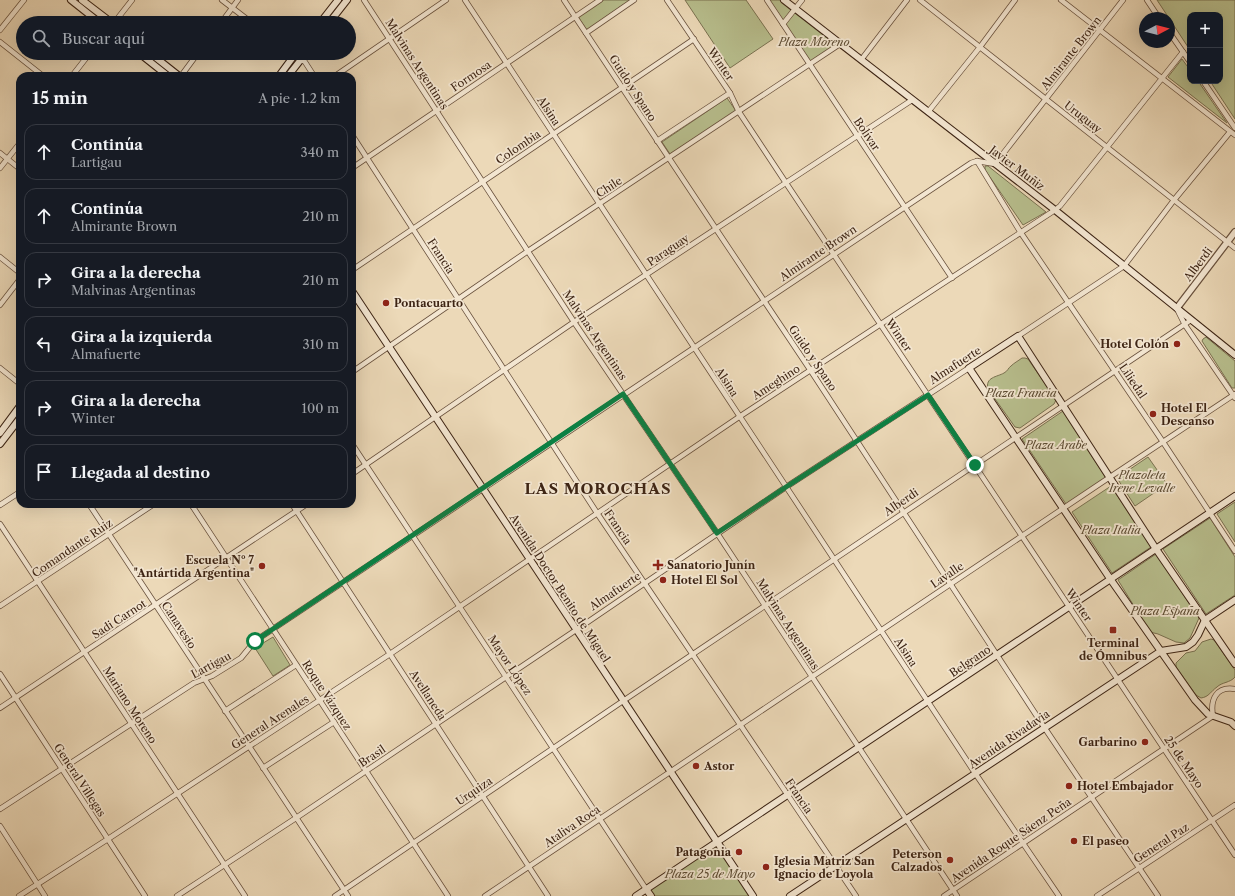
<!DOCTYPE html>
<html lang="es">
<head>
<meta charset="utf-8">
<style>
  :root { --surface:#171b24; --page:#242831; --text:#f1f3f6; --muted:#9ea1a6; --line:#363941 }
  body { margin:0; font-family:"Libre Caslon Text",serif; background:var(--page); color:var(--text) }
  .controls { position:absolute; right:12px; top:12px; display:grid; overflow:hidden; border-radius:8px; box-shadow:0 4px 16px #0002 }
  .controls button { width:36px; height:36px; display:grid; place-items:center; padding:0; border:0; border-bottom:1px solid var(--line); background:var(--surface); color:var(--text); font:20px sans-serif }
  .compass { position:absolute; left:1139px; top:12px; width:36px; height:36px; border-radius:50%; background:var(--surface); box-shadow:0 4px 16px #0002; rotate:83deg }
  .stop { position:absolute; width:12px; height:12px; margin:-9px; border:3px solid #0b8043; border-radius:50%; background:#fff }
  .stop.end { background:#0b8043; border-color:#fff; box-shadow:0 1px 4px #0008 }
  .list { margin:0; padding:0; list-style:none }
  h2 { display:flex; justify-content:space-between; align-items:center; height:52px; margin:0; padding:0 16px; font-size:17px }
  h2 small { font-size:13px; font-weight:400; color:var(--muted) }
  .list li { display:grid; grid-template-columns:26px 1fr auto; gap:12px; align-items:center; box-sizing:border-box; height:56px; margin:0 8px 8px; padding:0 8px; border:1px solid var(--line); border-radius:12px }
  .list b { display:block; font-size:15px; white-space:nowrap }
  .list p { margin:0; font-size:13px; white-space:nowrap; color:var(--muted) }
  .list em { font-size:13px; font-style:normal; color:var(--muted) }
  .icon { flex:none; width:22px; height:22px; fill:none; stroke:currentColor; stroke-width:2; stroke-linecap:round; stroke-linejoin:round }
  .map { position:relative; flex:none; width:1235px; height:896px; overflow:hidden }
  .search { position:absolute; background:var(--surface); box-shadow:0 4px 16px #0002; left:16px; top:16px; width:340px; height:44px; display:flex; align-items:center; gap:10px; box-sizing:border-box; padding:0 14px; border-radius:22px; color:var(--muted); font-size:15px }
  .panel { position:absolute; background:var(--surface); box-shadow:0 4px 16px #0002; left:16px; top:72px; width:340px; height:436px; border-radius:12px }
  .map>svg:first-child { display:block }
  .green { fill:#b8bf8e; stroke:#7a7251 }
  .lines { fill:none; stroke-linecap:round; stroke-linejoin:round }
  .minor-casing { stroke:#69513d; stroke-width:6 }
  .tertiary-casing { stroke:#69513d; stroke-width:8 }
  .secondary-casing { stroke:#3d2414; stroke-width:8 }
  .minor { stroke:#f3e6d1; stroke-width:4.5 }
  .tertiary { stroke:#f3e6d1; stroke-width:5.5 }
  .secondary { stroke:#f3e6d1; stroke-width:6 }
  .route { stroke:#0b8043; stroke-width:5 }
  .poi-dot { fill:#8f2418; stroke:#f3e6d1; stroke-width:1.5 }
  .labels { text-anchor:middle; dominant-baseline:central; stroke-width:3.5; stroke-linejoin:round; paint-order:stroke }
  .park-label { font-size:11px; font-style:italic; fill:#5c4b32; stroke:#f3e6d1 }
  .street-label { font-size:11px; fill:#3d2414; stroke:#f3e6d1 }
  .poi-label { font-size:11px; font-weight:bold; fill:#3d2414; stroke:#f3e6d1; text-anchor:start }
  .district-label { font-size:15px; font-weight:bold; letter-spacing:1px; fill:#3d2414; stroke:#f3e6d1 }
</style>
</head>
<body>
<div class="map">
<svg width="1235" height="896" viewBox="0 0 1235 896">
  <rect width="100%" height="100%" fill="#ecd9b8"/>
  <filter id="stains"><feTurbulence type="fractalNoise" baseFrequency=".005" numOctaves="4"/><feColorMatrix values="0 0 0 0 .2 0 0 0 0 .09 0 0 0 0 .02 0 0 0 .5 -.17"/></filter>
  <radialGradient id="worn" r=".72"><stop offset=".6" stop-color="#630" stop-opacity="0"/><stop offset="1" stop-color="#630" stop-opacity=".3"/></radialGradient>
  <g class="green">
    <path d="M604 0H630L587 30 578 17Z"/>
    <path d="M685 0H746L773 39 730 68Z"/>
    <path d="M769 0H782L793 9 783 21Z"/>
    <path d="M1157 0H1235V119L1210 81H1220V15H1190V50Z"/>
    <path d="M796 11 838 44 811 62 785 24Z"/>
    <path d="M1182 59 1190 70V81H1198L1227 123 1168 77Z"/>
    <path d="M727 98 736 111 670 154 662 142Z"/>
    <path d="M985 166H988L1046 212 1023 225 985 170Z"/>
    <path d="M1206 337 1235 361V388H1232L1202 341 1203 339Z"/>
    <path d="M1022 358H1025L1028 359 1056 400 1054 404 1020 428 1015 427 988 389C985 377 997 377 1004 373 1008 371 1008 368 1011 366 1014 363 1018 361 1022 358Z"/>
    <path d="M1063 411 1106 478 1066 504 1022 439Z"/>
    <path d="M1148 457 1167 484 1135 506 1117 478Z"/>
    <path d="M1111 486 1151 547 1112 573 1072 512Z"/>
    <path d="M1235 502V542L1217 514Z"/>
    <path d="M1210 518 1235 557V595L1206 614 1163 549Z"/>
    <path d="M1156 554 1199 618 1190 638 1184 643 1176 642 1158 634 1150 632 1118 580Z"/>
    <path d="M273 637 290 665 273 676 255 648Z"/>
    <path d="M1211 639 1214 640 1235 670V677C1230 683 1222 682 1217 687 1211 691 1209 697 1201 698L1196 695 1176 667V663L1186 653 1195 651 1202 642Z"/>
    <path d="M716 842 753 896H651L646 889Z"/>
  </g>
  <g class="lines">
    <defs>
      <g id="minor">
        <path d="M222 0 252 23"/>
        <path d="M364 0 574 322 717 533 957 896"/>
        <path d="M465 0 975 773 1059 896"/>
        <path d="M564 0 716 229 811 371 1044 727 1158 896"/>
        <path d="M667 0 730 93 739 112 786 183 1235 855"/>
        <path d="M767 0 952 278"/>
        <path d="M920 0 1235 248"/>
        <path d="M1061 0 1235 135"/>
        <path d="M1147 0 1159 18"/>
        <path d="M114 23 132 0"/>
        <path d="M221 23 238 0"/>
        <path d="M783 24 802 0"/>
        <path d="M0 30 24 0"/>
        <path d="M1169 32 1190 62"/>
        <path d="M586 33 634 0"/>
        <path d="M0 42 43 76"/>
        <path d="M290 53 305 62 314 76"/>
        <path d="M861 60 907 0"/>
        <path d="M72 76 90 53"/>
        <path d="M181 76 198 53"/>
        <path d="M335 76 446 0"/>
        <path d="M1203 81 1235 128"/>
        <path d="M928 112 980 47 1015 0"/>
        <path d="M352 135 597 513 856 896"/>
        <path d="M657 141 730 93"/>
        <path d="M0 153 20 169"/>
        <path d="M977 161 1021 233 1163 442 1235 551"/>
        <path d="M0 168 20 143"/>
        <path d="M352 168 600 0"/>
        <path d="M0 257 20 273"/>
        <path d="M352 270 694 39"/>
        <path d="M0 305 20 279"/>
        <path d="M1177 309 1185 325 1235 398"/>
        <path d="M1018 336 1124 266 1174 200 1230 132"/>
        <path d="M0 368 20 384"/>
        <path d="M352 372 528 251 840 44"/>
        <path d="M352 444 646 889"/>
        <path d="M352 474 574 322 912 100"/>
        <path d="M89 504 348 896"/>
        <path d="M191 504 448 896"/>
        <path d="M292 504 548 896"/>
        <path d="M0 505 20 492"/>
        <path d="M0 524 245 896"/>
        <path d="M0 606 154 504"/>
        <path d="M0 674 145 896"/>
        <path d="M0 708 307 504"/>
        <path d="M225 711 296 665"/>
        <path d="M263 768 334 722"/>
        <path d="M0 809 194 683 212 676 241 658 255 641 971 163 977 161 995 164 1123 0"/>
        <path d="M0 826 45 896"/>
        <path d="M19 896 108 839 390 654 739 417 1055 210 1060 206 1183 52"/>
        <path d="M177 896 296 818 576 630 786 487 969 368"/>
        <path d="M335 896 623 701 1191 320"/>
        <path d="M485 896 1110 477 1235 394"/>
        <path d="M944 896 1213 716C1210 700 1216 686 1235 689"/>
        <path d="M1097 896 1235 805"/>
      </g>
      <path id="tertiary" d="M1177 308 1235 232"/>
      <g id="secondary">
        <path d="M71 0 100 23"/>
        <path d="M82 0 112 23"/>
        <path d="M784 0 1055 210 1235 355"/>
        <path d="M320 23 338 0"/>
        <path d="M329 23 347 0"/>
        <path d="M139 53 168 76"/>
        <path d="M150 53 179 76"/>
        <path d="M279 76 296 53"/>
        <path d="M288 76 306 53"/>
        <path d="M352 291 753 896"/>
        <path d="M0 433 20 406"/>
        <path d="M0 444 20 418"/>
        <path d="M1235 664 1156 549 1018 336 969 368 1111 580 1195 700 1208 714 1231 722 1235 726"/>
        <path d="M646 889 651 896"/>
        <path d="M636 896 1235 496"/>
        <path d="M790 896 1161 651 1186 647 1193 642 1198 635 1205 620 1235 600"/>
      </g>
    </defs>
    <use href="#minor" class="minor-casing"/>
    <use href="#tertiary" class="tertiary-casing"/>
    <use href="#secondary" class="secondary-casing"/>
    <use href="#minor" class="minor"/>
    <use href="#tertiary" class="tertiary"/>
    <use href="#secondary" class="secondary"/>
  </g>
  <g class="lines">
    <path class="route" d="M255 641 623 394 717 533 786 487 928 395 975 465"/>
  </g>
  <g class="poi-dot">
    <circle cx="386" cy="303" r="4"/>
    <circle cx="1177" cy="344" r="4"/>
    <circle cx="1153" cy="414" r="4"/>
    <path d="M656 559h4v4h4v4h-4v4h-4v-4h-4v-4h4z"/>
    <circle cx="262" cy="566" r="4"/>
    <circle cx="663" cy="580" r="4"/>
    <rect x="1109" y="626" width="8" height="8" rx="2"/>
    <circle cx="1145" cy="742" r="4"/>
    <circle cx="696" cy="766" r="4"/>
    <circle cx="1069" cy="786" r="4"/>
    <circle cx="1074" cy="841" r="4"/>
    <circle cx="739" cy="852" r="4"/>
    <circle cx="950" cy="860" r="4"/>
    <circle cx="766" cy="867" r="4"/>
  </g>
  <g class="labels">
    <g class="park-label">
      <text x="814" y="42">Plaza Moreno</text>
      <text x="1021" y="393">Plaza Francia</text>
      <text x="1056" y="445">Plaza Arabe</text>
      <text x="1142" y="475">Plazoleta<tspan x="1142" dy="13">Irene Levalle</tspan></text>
      <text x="1111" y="530">Plaza Italia</text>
      <text x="1165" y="611">Plaza España</text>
      <text x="710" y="874">Plaza 25 de Mayo</text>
    </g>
    <g class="street-label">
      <text transform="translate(1071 53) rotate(-52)">Almirante Brown</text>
      <text transform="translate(417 64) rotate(57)">Malvinas Argentinas</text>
      <text transform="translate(721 64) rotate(56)">Winter</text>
      <text transform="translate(471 76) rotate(-34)">Formosa</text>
      <text transform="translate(633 88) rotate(57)">Guido y Spano</text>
      <text transform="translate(549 111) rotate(57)">Alsina</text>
      <text transform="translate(1083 117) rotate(38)">Uruguay</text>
      <text transform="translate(867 134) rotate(56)">Bolívar</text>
      <text transform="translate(518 147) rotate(-34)">Colombia</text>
      <text transform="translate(1017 168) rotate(37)">Javier Muñiz</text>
      <text transform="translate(609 187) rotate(-33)">Chile</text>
      <text transform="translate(668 250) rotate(-34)">Paraguay</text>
      <text transform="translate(818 253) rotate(-34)">Almirante Brown</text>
      <text transform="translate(441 256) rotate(57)">Francia</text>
      <text transform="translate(1198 264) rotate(-53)">Alberdi</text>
      <text transform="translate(595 335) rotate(56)">Malvinas Argentinas</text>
      <text transform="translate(899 335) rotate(56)">Winter</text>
      <text transform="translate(813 358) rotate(56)">Guido y Spano</text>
      <text transform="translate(955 365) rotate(-33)">Almafuerte</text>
      <text transform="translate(1133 381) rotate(56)">Liliedal</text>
      <text transform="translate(727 382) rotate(57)">Alsina</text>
      <text transform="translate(776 382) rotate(-33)">Ameghino</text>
      <text transform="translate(901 502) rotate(-34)">Alberdi</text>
      <text transform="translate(618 527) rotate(56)">Francia</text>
      <text transform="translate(72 548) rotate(-34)">Comandante Ruiz</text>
      <text transform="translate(947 575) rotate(-34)">Lavalle</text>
      <text transform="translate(560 588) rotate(57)">Avenida Doctor Benito de Miguel</text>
      <text transform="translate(615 591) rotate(-34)">Almafuerte</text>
      <text transform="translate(1079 605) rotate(56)">Winter</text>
      <text transform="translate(119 619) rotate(-33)">Sadi Carnot</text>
      <text transform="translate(788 624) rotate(57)">Malvinas Argentinas</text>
      <text transform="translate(179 625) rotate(57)">Canavesio</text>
      <text transform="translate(906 652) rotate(57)">Alsina</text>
      <text transform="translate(970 661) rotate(-34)">Belgrano</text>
      <text transform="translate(211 665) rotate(-28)">Lartigau</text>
      <text transform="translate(510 665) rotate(56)">Mayor López</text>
      <text transform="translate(327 695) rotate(57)">Roque Vázquez</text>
      <text transform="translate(428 695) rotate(57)">Avellaneda</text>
      <text transform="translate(130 705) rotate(57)">Mariano Moreno</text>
      <text transform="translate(270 722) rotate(-33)">General Arenales</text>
      <text transform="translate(1009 739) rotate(-34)">Avenida Rivadavia</text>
      <text transform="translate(372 756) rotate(-34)">Brasil</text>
      <text transform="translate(1184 762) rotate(56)">25 de Mayo</text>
      <text transform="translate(80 780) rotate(57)">General Villegas</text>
      <text transform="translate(474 791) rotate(-34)">Urquiza</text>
      <text transform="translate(799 796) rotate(56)">Francia</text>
      <text transform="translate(572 826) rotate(-34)">Ataliva Roca</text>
      <text transform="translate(1011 840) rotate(-34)">Avenida Roque Sáenz Peña</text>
      <text transform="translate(1161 843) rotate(-33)">General Paz</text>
    </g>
    <g class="poi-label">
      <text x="394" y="303">Pontacuarto</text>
      <text x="1169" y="344" text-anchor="end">Hotel Colón</text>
      <text x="1161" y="408">Hotel El<tspan x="1161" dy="13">Descanso</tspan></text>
      <text x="254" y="560" text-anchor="end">Escuela Nº 7<tspan x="254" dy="13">"Antártida Argentina"</tspan></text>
      <text x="667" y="565">Sanatorio Junín</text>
      <text x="671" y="580">Hotel El Sol</text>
      <text x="1113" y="643" text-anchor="middle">Terminal<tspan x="1113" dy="13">de Ómnibus</tspan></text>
      <text x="1137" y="742" text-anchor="end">Garbarino</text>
      <text x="704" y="766">Astor</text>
      <text x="1077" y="786">Hotel Embajador</text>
      <text x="1082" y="841">El paseo</text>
      <text x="731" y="852" text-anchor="end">Patagonia</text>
      <text x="942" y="854" text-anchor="end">Peterson<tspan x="942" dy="13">Calzados</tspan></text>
      <text x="774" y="861">Iglesia Matriz San<tspan x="774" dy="13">Ignacio de Loyola</tspan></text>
    </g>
    <g class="district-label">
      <text x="598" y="488">LAS MOROCHAS</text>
    </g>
  </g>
  <rect width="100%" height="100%" filter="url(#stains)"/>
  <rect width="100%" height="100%" fill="url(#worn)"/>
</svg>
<div class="controls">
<button>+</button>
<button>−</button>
</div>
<svg class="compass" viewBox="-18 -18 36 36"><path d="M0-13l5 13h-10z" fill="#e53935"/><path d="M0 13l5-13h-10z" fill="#9ea1a6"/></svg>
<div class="stop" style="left:255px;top:641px"></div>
<div class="stop end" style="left:975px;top:465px"></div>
<div class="search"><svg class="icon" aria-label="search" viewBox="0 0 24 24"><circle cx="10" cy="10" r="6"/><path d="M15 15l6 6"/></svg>Buscar aquí</div>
<section class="panel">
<h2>15 min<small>A pie · 1.2 km</small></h2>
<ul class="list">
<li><svg class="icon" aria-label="ahead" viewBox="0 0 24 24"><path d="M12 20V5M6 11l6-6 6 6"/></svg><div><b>Continúa</b><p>Lartigau</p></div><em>340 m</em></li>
<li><svg class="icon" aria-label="ahead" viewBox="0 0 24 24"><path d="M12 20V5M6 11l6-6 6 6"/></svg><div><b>Continúa</b><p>Almirante Brown</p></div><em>210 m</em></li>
<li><svg class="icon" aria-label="right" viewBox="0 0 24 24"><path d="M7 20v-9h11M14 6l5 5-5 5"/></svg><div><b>Gira a la derecha</b><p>Malvinas Argentinas</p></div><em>210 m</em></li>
<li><svg class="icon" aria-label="left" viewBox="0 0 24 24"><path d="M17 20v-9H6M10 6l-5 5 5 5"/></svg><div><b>Gira a la izquierda</b><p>Almafuerte</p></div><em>310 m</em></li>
<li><svg class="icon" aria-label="right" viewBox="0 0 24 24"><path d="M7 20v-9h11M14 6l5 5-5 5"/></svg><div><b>Gira a la derecha</b><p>Winter</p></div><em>100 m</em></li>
<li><svg class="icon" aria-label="arrive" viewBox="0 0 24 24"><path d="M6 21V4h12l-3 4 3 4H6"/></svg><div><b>Llegada al destino</b></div></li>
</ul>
</section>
</div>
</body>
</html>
